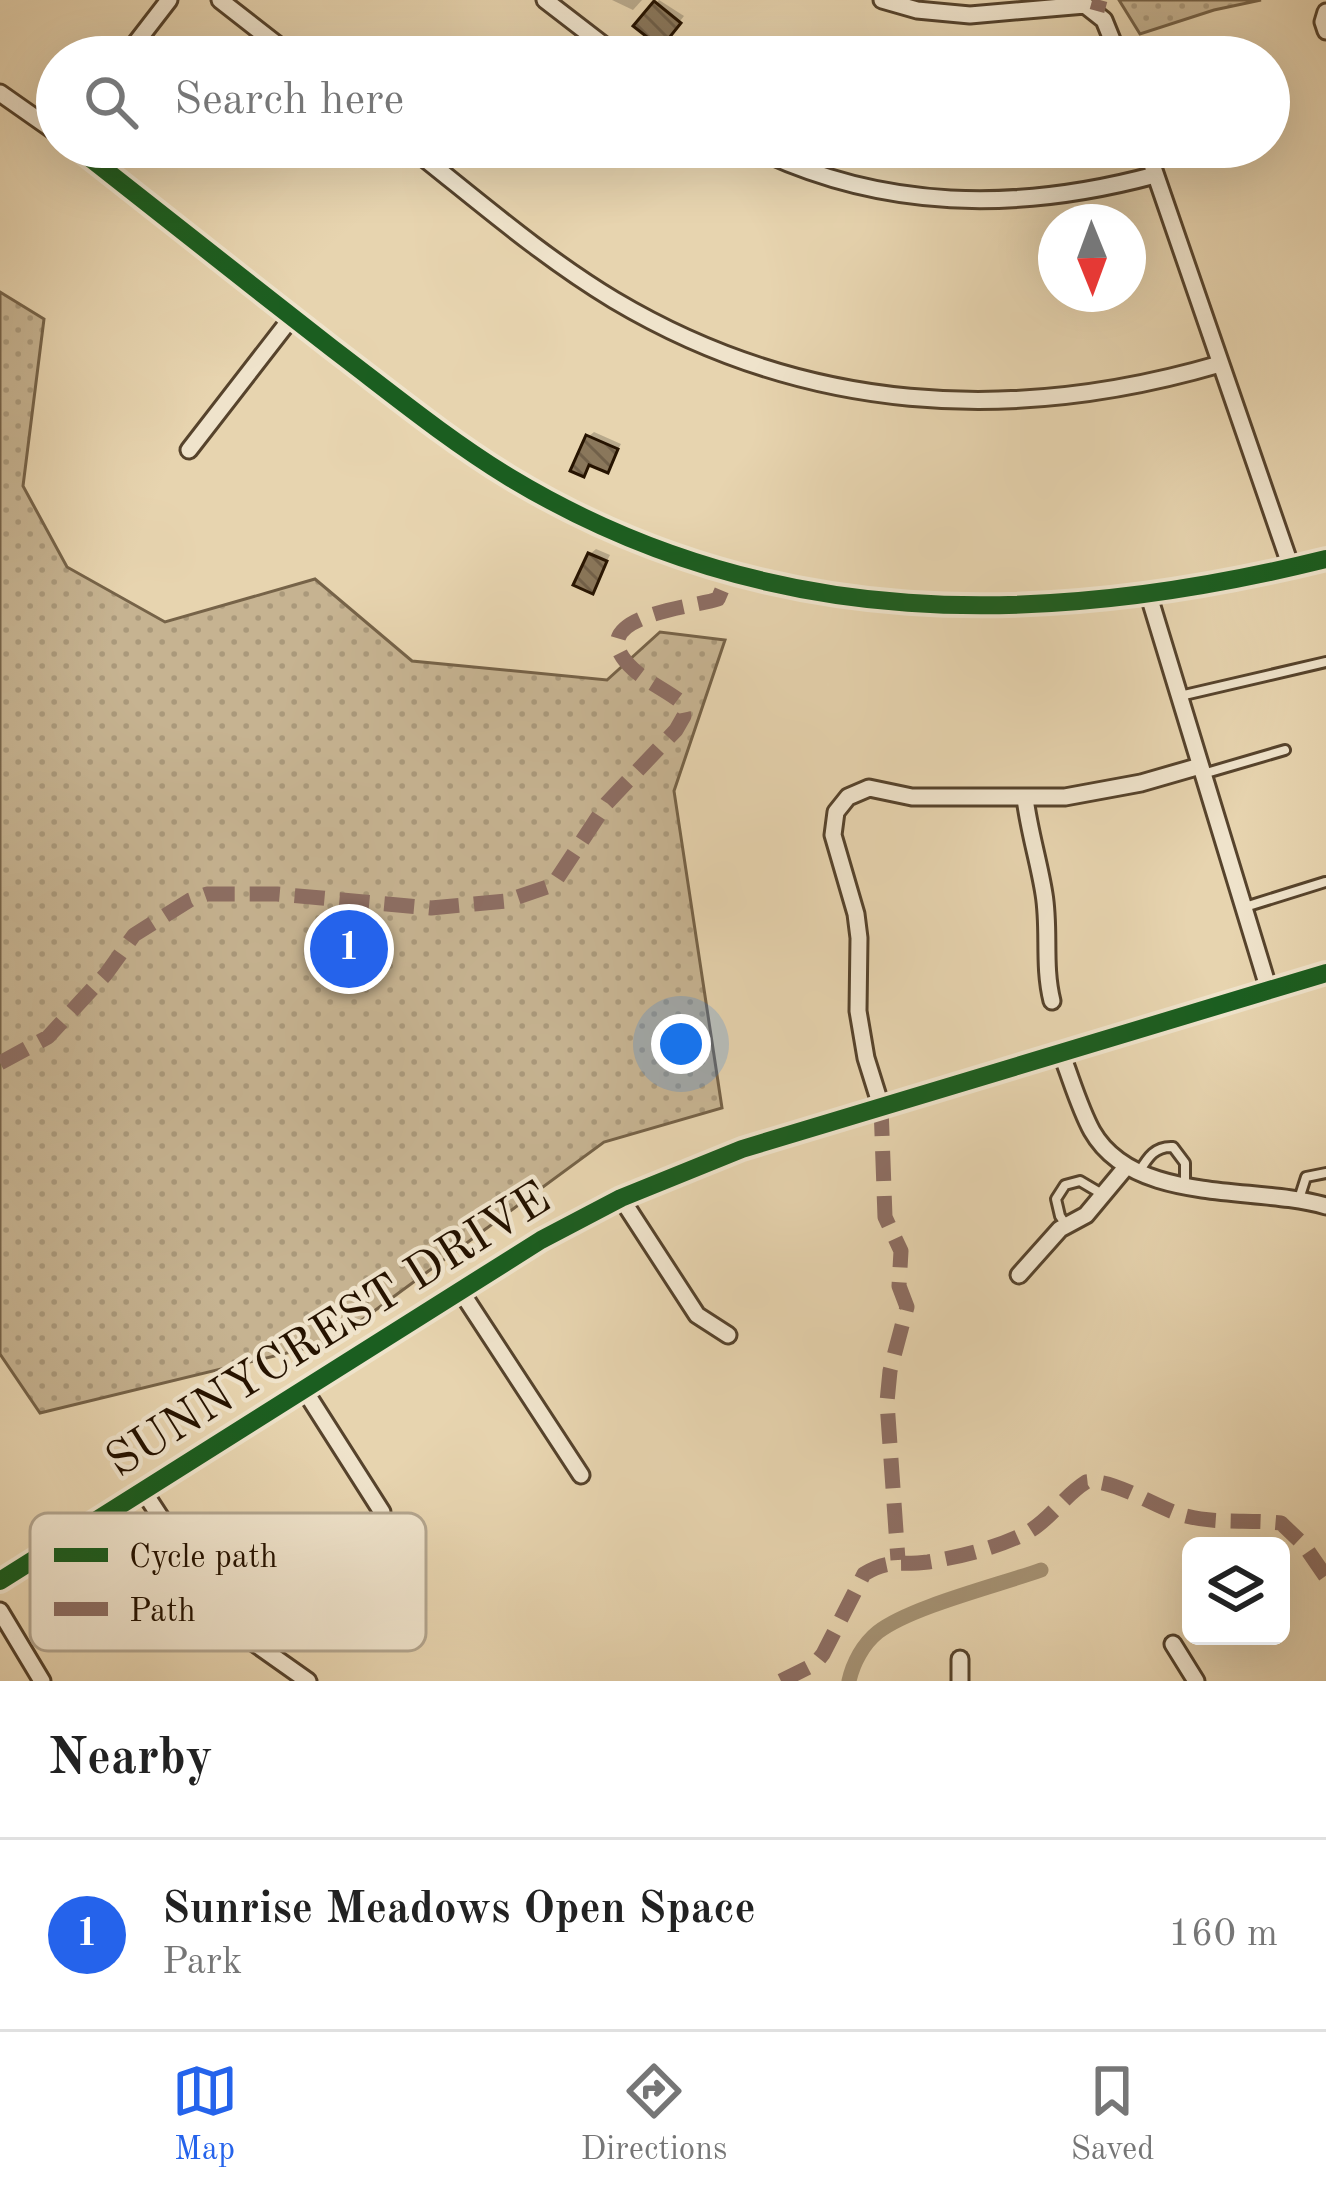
<!DOCTYPE html>
<html lang="en">
<head>
<meta charset="utf-8">
<style>
  :root { --surface:#fff; --page:#f2f2f2; --text:#222; --muted:#767676; --line:#e0e0e0; --accent:#2563eb }
  body { margin:0; font-family:"Old Standard TT",serif; background:var(--page); color:var(--text) }
  .controls { position:absolute; right:36px; bottom:36px; display:grid; overflow:hidden; border-radius:18px; box-shadow:0 12px 48px #0002 }
  .controls button { width:108px; height:108px; display:grid; place-items:center; padding:0; border:0; border-bottom:3px solid var(--line); background:var(--surface); color:var(--text); font:60px sans-serif }
  .compass { position:absolute; left:1038px; top:204px; width:108px; height:108px; border-radius:50%; background:var(--surface); box-shadow:0 12px 48px #0002; rotate:179deg }
  .you { position:absolute; left:681px; top:1044px; width:42px; height:42px; margin:-30px; border:9px solid #fff; border-radius:50%; background:#1a73e8; box-shadow:0 0 0 18px #1a73e833 }
  .badge { display:grid; place-items:center; width:78px; height:78px; border-radius:50%; background:var(--accent); color:#fff; font-size:39px; font-weight:700 }
  .pin { position:absolute; translate:-50% -50%; border:6px solid #fff; box-shadow:0 3px 12px #0006 }
  .list { margin:0; padding:0; list-style:none }
  h2 { display:flex; justify-content:space-between; align-items:center; height:156px; margin:0; padding:0 48px; font-size:51px }
  h2 small { font-size:39px; font-weight:400; color:var(--muted) }
  .list li { display:grid; grid-template-columns:78px 1fr auto; gap:36px; align-items:center; box-sizing:border-box; height:192px; padding:0 48px; border-top:3px solid var(--line) }
  .list b { display:block; font-size:45px; white-space:nowrap }
  .list p { margin:0; font-size:39px; white-space:nowrap; color:var(--muted) }
  .list em { font-size:39px; font-style:normal; color:var(--muted) }
  .icon { flex:none; width:66px; height:66px; fill:none; stroke:currentColor; stroke-width:2; stroke-linecap:round; stroke-linejoin:round }
  .map { position:relative; flex:none; width:1326px; height:1681px; overflow:hidden }
  .search { position:absolute; background:var(--surface); box-shadow:0 12px 48px #0002; left:36px; right:36px; top:36px; height:132px; display:flex; align-items:center; gap:30px; box-sizing:border-box; padding:0 42px; border-radius:66px; color:var(--muted); font-size:45px }
  .sheet { height:348px; background:var(--surface) }
  nav { display:flex; justify-content:space-around; align-items:center; box-sizing:border-box; height:168px; border-top:3px solid var(--line); background:var(--surface); font-size:33px; color:var(--muted) }
  nav a { display:grid; justify-items:center; gap:6px }
  nav .on { color:var(--accent) }
  .map>svg:first-child { display:block }
  .park { fill:url(#park-dots); stroke:#766348; stroke-width:3 }
  .shadow { fill:#0003 }
  .lines { fill:none; stroke-linecap:round; stroke-linejoin:round }
  .canal { stroke:#a59274; stroke-width:15 }
  .building { fill:url(#building-back-hatch); stroke:#261300; stroke-width:3 }
  .lane-casing { stroke:#56432c; stroke-width:14 }
  .street-casing { stroke:#56432c; stroke-width:21 }
  .lane { stroke:#efe3cb; stroke-width:8 }
  .street { stroke:#efe3cb; stroke-width:15 }
  .quiet { stroke:#8d6e63; stroke-width:15; stroke-dasharray:30 15; stroke-linecap:butt }
  .cycleway-casing { stroke:#efe3cb; stroke-width:26 }
  .cycleway { stroke:#1b5e20; stroke-width:18 }
  .labels { text-anchor:middle; dominant-baseline:central; stroke-width:9; stroke-linejoin:round; paint-order:stroke }
  .street-label { font-size:48px; fill:#261300; stroke:#efe3cb }
  .key { fill:#efe3cb; stroke:#b3a58e; stroke-width:3 }
  .key-label { font-size:33px; fill:#261300 }
</style>
</head>
<body>
<div class="map">
<svg width="1326" height="1681" viewBox="0 0 1326 1681">
  <defs>
    <pattern id="park-dots" width="8" height="8" patternUnits="userSpaceOnUse" patternTransform="scale(3)"><rect width="8" height="8" fill="#c6b391"/><path d="M2 2h.1M6 6h.1" fill="none" stroke="#aa997b" stroke-width="1.8" stroke-linecap="round"/></pattern>
    <pattern id="building-back-hatch" width="6" height="6" patternUnits="userSpaceOnUse" patternTransform="scale(3)"><rect width="6" height="6" fill="#8a775b"/><path d="M-1 5l2 2M0 0l6 6M5-1l2 2" fill="none" stroke="#716049"/></pattern>
  </defs>
  <rect width="100%" height="100%" fill="#e7d4af"/>
  <filter id="stains"><feTurbulence type="fractalNoise" baseFrequency=".00167" numOctaves="4"/><feColorMatrix values="0 0 0 0 .2 0 0 0 0 .09 0 0 0 0 .02 0 0 0 .5 -.17"/></filter>
  <radialGradient id="worn" r=".72"><stop offset=".6" stop-color="#630" stop-opacity="0"/><stop offset="1" stop-color="#630" stop-opacity=".3"/></radialGradient>
  <g class="park">
    <path d="M1119 0H1261L1214 10 1140 34Z"/>
    <path d="M0 292 44 319 23 486 67 567 165 622 315 579 412 661 607 680 660 632 725 640 674 791 722 1108 604 1142 332 1342 40 1413 0 1354Z"/>
  </g>
  <g class="shadow">
    <path d="M612 0H642L633 10Z"/>
    <path d="M659 0 684 16 666 39 638 26Z"/>
    <path d="M594 432 621 444 607 470 591 463 584 473 588 437Z"/>
    <path d="M596 549 610 555 592 590 590 554Z"/>
  </g>
  <g class="lines">
    <path class="canal" d="M849 1681C853 1663 863 1644 878 1632 910 1607 999 1585 1041 1570"/>
  </g>
  <g class="building">
    <path d="M654 1 681 23 661 48 633 26Z"/>
    <path d="M586 435 618 449 608 473 589 465 584 477 570 471Z"/>
    <path d="M588 553 607 561 593 594 573 585Z"/>
  </g>
  <g class="lines">
    <defs>
      <g id="lane">
        <path d="M1180 696 1326 662"/>
        <path d="M1203 774 1285 750"/>
        <path d="M1245 907 1325 882"/>
        <path d="M1139 1172C1148 1157 1155 1146 1173 1147L1185 1163V1184"/>
        <path d="M1299 1199 1306 1177 1326 1173"/>
        <path d="M1066 1225 1060 1216 1056 1199 1065 1185 1080 1181 1102 1194"/>
      </g>
      <g id="street">
        <path d="M220 0 293 57"/>
        <path d="M545 0 619 57"/>
        <path d="M882 0 917 10 970 15 1085 5 1104 20 1119 57"/>
        <path d="M1326 12 1323 22 1326 31"/>
        <path d="M125 57 169 0"/>
        <path d="M0 93 57 133"/>
        <path d="M76 147C161 214 247 282 333 349 391 393 447 439 509 477 767 633 1043 629 1326 559"/>
        <path d="M410 147C476 199 541 256 614 300 804 413 1011 425 1220 364"/>
        <path d="M752 147C882 211 1017 212 1155 175"/>
        <path d="M1146 147 1291 567"/>
        <path d="M189 450 292 317"/>
        <path d="M1148 593 1269 990"/>
        <path d="M1025 798C1029 831 1039 862 1044 894 1050 930 1043 965 1052 1001"/>
        <path d="M1061 1053C1071 1078 1079 1107 1092 1131 1134 1205 1254 1185 1326 1206"/>
        <path d="M881 1106 866 1058 858 1011 859 938 856 914 833 835 836 812 848 797 869 788 912 797H1065L1141 783 1200 766"/>
        <path d="M621 1198 697 1315 728 1335"/>
        <path d="M1019 1275 1060 1229 1086 1215 1126 1167"/>
        <path d="M462 1293 581 1475"/>
        <path d="M305 1391 382 1512 383 1546"/>
        <path d="M144 1492 225 1616 250 1640 308 1681"/>
        <path d="M0 1581 541 1240 621 1198 742 1149 1326 973"/>
        <path d="M0 1611 42 1681"/>
        <path d="M1173 1644 1196 1681"/>
        <path d="M960 1681V1659"/>
      </g>
    </defs>
    <use href="#lane" class="lane-casing"/>
    <use href="#street" class="street-casing"/>
    <use href="#lane" class="lane"/>
    <use href="#street" class="street"/>
    <g class="quiet">
      <path d="M1097 11 1100 0"/>
      <path d="M0 1063 48 1037 106 974 134 935 190 900 207 894H277L431 908 506 901 553 885 607 803 676 730 684 716 681 702C666 690 647 682 633 669 576 616 692 608 718 599L730 571"/>
      <path d="M881 1106 885 1217 901 1251 899 1286 907 1307 890 1371 887 1402 898 1560"/>
      <path d="M781 1681 815 1664 823 1654 864 1574C891 1558 900 1566 928 1562 958 1557 992 1549 1020 1536 1048 1524 1061 1498 1086 1482 1110 1478 1151 1504 1176 1513 1212 1525 1244 1519 1281 1523L1304 1545 1326 1577"/>
    </g>
    <defs>
      <g id="cycleway">
        <path d="M76 147C161 214 247 282 333 349 391 393 447 439 509 477 767 633 1043 629 1326 559"/>
        <path d="M0 1581 541 1240 621 1198 742 1149 1326 973"/>
      </g>
    </defs>
    <use href="#cycleway" class="cycleway-casing"/>
    <use href="#cycleway" class="cycleway"/>
  </g>
  <g class="labels">
    <g class="street-label">
      <text transform="translate(329 1331) rotate(-32)">SUNNYCREST DRIVE</text>
    </g>
  </g>
  <rect x="30" y="1513" width="396" height="138" rx="18" class="key"/>
  <rect x="54" y="1548" width="54" height="14" fill="#1b5e20"/>
  <rect x="54" y="1602" width="54" height="14" fill="#8d6e63"/>
  <g class="key-label">
    <text x="129" y="1567">Cycle path</text>
    <text x="129" y="1621">Path</text>
  </g>
  <rect width="100%" height="100%" filter="url(#stains)"/>
  <rect width="100%" height="100%" fill="url(#worn)"/>
</svg>
<div class="controls">
<button><svg class="icon" aria-label="layers" viewBox="0 0 24 24"><path d="M12 4l9 5-9 5-9-5zM3 14l9 5 9-5"/></svg></button>
</div>
<svg class="compass" viewBox="-18 -18 36 36"><path d="M0-13l5 13h-10z" fill="#e53935"/><path d="M0 13l5-13h-10z" fill="#767676"/></svg>
<div class="you"></div>
<div class="pin badge" style="left:349px;top:949px">1</div>
<div class="search"><svg class="icon" aria-label="search" viewBox="0 0 24 24"><circle cx="10" cy="10" r="6"/><path d="M15 15l6 6"/></svg>Search here</div>
</div>
<section class="sheet">
<h2>Nearby<small></small></h2>
<ul class="list">
<li><span class="badge">1</span><div><b>Sunrise Meadows Open Space</b><p>Park</p></div><em>160 m</em></li>
</ul>
</section>
<nav>
<a class="on"><svg class="icon" aria-label="map" viewBox="0 0 24 24"><path d="M3 6l6-2 6 2 6-2v14l-6 2-6-2-6 2zM9 4v14M15 6v14"/></svg>Map</a>
<a><svg class="icon" aria-label="directions" viewBox="0 0 24 24"><path d="M12 3l9 9-9 9-9-9zM9 14v-3h6M13 9l2 2-2 2"/></svg>Directions</a>
<a><svg class="icon" aria-label="saved" viewBox="0 0 24 24"><path d="M7 4h10v16l-5-4-5 4z"/></svg>Saved</a>
</nav>
</body>
</html>
